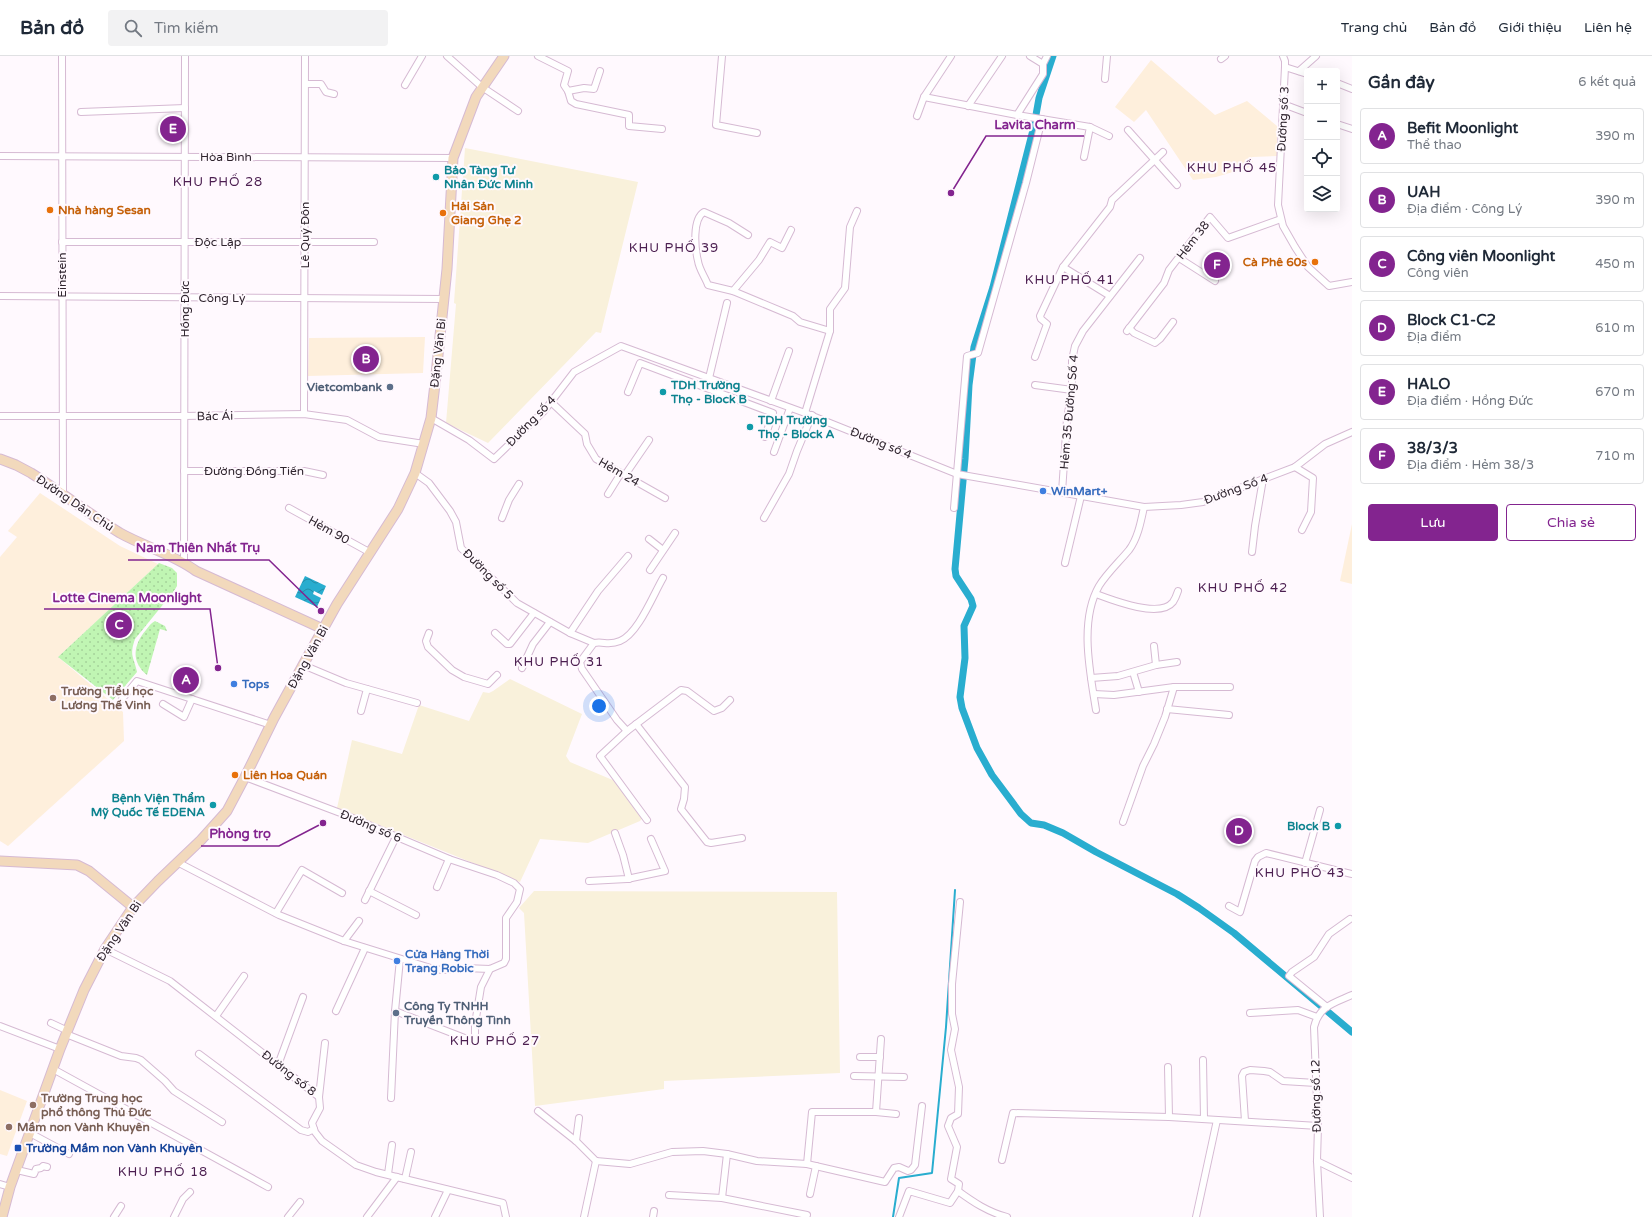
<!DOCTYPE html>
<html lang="vi">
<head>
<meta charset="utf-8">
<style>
  :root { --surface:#fff; --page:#f2f2f3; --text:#1f2937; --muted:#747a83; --line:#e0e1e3; --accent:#83248f }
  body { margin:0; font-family:"Varela Round",sans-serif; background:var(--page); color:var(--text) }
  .controls { position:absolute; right:12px; top:12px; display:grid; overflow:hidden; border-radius:4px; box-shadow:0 4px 16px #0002 }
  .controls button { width:36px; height:36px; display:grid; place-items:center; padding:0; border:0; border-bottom:1px solid var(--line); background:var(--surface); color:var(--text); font:20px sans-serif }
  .you { position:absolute; left:599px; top:650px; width:14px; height:14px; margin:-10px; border:3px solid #fff; border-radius:50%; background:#1a73e8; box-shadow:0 0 0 6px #1a73e833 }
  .badge { display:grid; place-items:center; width:26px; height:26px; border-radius:50%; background:var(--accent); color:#fff; font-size:13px; font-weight:700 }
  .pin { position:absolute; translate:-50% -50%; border:2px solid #fff; box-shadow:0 1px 4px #0006 }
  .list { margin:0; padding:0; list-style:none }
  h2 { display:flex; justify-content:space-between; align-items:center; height:52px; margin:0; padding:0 16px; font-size:17px }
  h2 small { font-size:13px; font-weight:400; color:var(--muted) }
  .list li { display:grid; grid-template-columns:26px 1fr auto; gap:12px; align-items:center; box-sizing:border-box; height:56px; margin:0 8px 8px; padding:0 8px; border:1px solid var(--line); border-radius:4px }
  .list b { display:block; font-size:15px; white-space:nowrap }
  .list p { margin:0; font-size:13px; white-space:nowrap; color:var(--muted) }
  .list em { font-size:13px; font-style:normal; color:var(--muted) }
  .actions { display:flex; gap:8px; padding:12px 16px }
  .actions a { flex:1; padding:9px 0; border:1px solid var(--accent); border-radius:4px; text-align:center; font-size:14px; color:var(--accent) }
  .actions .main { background:var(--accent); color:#fff }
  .icon { flex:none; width:22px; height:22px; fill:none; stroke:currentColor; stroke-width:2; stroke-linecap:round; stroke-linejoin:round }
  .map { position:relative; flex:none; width:1352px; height:1161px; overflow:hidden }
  header { display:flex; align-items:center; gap:24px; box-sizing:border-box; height:56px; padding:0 20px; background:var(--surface); border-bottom:1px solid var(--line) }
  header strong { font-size:19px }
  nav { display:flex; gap:22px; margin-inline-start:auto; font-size:14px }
  .search { width:280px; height:36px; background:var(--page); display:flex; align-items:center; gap:10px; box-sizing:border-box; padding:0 14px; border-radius:4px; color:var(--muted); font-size:15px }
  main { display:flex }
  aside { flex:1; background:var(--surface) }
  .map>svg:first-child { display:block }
  .industrial { fill:#f9f1db }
  .education { fill:#feefdc }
  .park { fill:url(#park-dots) }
  .water { fill:url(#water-waves) }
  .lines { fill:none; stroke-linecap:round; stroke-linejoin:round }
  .stream { stroke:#29adcf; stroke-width:2 }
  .canal { stroke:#29adcf; stroke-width:7 }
  .street-casing { stroke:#d6bad3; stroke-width:8 }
  .secondary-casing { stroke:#d6bad3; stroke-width:11 }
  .street { stroke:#fff; stroke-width:6 }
  .secondary { stroke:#f2d9bc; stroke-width:9 }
  .culture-dot { fill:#0f9aa8; stroke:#fff9fe; stroke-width:1.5 }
  .food-dot { fill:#e8710a; stroke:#fff9fe; stroke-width:1.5 }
  .service-dot { fill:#5c6f8a; stroke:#fff9fe; stroke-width:1.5 }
  .shop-dot { fill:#3f7fe0; stroke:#fff9fe; stroke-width:1.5 }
  .education-dot { fill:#8d6e63; stroke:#fff9fe; stroke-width:1.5 }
  .transit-dot { fill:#1a4fb4; stroke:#fff9fe; stroke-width:1.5 }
  .labels { text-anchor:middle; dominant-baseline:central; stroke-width:4; stroke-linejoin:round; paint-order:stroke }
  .street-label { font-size:12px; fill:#2f242e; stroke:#fff9fe }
  .culture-label { font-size:12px; font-weight:bold; fill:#0d838f; stroke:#fff9fe; text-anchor:start }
  .food-label { font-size:12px; font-weight:bold; fill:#c56008; stroke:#fff9fe; text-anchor:start }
  .service-label { font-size:12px; font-weight:bold; fill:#4e5e75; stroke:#fff9fe; text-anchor:end }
  .shop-label { font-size:12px; font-weight:bold; fill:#366cbe; stroke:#fff9fe; text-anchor:start }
  .education-label { font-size:12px; font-weight:bold; fill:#785e54; stroke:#fff9fe; text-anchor:start }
  .transit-label { font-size:12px; font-weight:bold; fill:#164399; stroke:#fff9fe; text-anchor:start }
  .neighbourhood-label { font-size:13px; letter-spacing:1px; fill:#4b1e50; stroke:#fff9fe }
  .leader { fill:none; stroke:#83248f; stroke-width:1.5 }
  .callout-dot { fill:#83248f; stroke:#fff9fe; stroke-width:1.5 }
  .callout-label { font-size:13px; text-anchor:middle; font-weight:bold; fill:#83248f; stroke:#fff9fe; stroke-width:4; stroke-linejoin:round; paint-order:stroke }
</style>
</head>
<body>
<header>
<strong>Bản đồ</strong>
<div class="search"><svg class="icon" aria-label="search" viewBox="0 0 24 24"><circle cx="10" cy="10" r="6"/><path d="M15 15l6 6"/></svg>Tìm kiếm</div>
<nav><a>Trang chủ</a><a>Bản đồ</a><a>Giới thiệu</a><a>Liên hệ</a></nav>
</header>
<main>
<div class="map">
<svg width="1352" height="1161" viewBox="0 0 1352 1161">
  <defs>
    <pattern id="park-dots" width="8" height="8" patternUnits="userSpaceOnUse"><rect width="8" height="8" fill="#c0f5b3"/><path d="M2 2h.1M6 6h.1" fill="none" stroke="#a5d29a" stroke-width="1.8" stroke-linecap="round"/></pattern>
    <pattern id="water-waves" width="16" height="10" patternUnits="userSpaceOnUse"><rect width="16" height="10" fill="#29adcf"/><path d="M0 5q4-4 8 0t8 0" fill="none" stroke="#248da8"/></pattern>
  </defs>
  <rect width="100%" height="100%" fill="#fff9fe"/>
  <g class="industrial">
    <path d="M465 92 638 126 601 277 596 276 488 387 446 367 456 248 454 247Z"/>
    <path d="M510 623 582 658 566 700 570 706 615 725 643 761 640 765 588 787 540 783 520 826 337 752 352 684 402 698 419 649 469 665 483 636 489 637 493 635Z"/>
    <path d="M534 835 837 836 840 1017 664 1025V1033L535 1050 524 857 519 852Z"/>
  </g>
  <g class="education">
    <path d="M1151 4 1215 59 1247 45 1277 70V100L1252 101 1253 110 1216 121 1193 124 1146 54 1134 66 1115 51Z"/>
    <path d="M425 281 423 317 308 320 309 282Z"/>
    <path d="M40 437 120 490 158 508 58 601 123 656 124 685 8 790 0 785V501L17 481 8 475Z"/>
    <path d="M1352 468V528L1340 525Z"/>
    <path d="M0 1034 27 1045 7 1100 0 1098Z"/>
  </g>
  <g class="park">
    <path d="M159 507 172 512 177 517V530L174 535 135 583C129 600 134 601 137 616L113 644 58 601Z"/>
    <path d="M155 565 165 570 167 575 160 573 147 619C131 606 133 589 146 574 149 570 151 567 155 565Z"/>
  </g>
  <path class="water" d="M305 520 326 530 322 539 314 535 313 538 321 542 317 551 295 541Z"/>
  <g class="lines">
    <path class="stream" d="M893 1161 899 1122 932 1117 946 971 955 834"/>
    <path class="canal" d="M1053 0 1039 42 1034 70 993 231 974 291 969 329 965 403 955 513 956 520 971 543 973 550 964 570 965 602 960 641 962 652 977 692 992 719 1021 758 1031 767 1044 769 1063 777 1096 796 1177 838 1199 852 1234 877 1352 976"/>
    <defs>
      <g id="street">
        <path d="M62 0 63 437"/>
        <path d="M447 0 482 31 518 55"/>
        <path d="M538 0 568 15 564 29 568 35 571 45 576 48 629 59V70L662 73"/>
        <path d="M722 0 716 69 757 77"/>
        <path d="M1283 0 1285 5V11L1278 149 1283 170 1295 191 1308 211 1329 230 1352 226"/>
        <path d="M1221 3 1225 0"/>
        <path d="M1043 8 1047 0"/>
        <path d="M1285 11 1307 18"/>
        <path d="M1299 15 1316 0"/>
        <path d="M1105 23 1107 0"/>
        <path d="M1337 27 1352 33"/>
        <path d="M305 28H321L326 36 334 38"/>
        <path d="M405 29 422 0"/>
        <path d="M568 35 584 32 594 33 600 15"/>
        <path d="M924 41 1017 59 1090 71 1084 101"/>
        <path d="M1283 48 1307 57"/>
        <path d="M968 50 1002 0"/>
        <path d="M81 56 185 52"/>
        <path d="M1017 59 1043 18V8L1030 0"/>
        <path d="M917 60 924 41 951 0"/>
        <path d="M1337 68 1352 73"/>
        <path d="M1090 71 1109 80"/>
        <path d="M1128 74 1177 129"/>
        <path d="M0 100 453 102"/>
        <path d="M748 179 729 167 704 156C692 163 695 193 698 205 699 213 705 221 708 229L733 235 793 260 800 266 830 275"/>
        <path d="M62 186H374"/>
        <path d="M1179 202 1215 225"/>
        <path d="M1063 211 1110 240"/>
        <path d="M733 235 759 204 770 186 782 192 791 174"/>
        <path d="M0 240 444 243"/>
        <path d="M1129 272 1134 277 1155 287 1160 283 1173 266"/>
        <path d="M1127 275 1164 227 1169 214 1210 161 1228 182 1281 163"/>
        <path d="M1035 301 1047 268 1041 263 1040 260 1063 211 1110 151 1112 144 1163 96"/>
        <path d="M709 322 727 247"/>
        <path d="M1035 329 1072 334"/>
        <path d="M628 336 640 307 773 357 765 381"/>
        <path d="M771 345 789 295"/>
        <path d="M551 346 585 378 587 388 596 403 665 442"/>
        <path d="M805 357 830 275V253L845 232 850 171 857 155"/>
        <path d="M304 358 305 0"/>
        <path d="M0 360H184L304 358 347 364 379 381 424 388"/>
        <path d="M431 362 469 384 494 403 544 355 574 316 621 290 805 357 957 418 1144 451 1181 449 1203 446 1295 411 1325 388 1352 376"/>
        <path d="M774 396 790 352"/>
        <path d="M1295 411 1313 422 1311 456 1302 474"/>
        <path d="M184 415H304L323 419"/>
        <path d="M415 417 429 427 450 455 456 466 461 492 517 547 570 577 594 587"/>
        <path d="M625 419 649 384"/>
        <path d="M1062 436 1067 363 1072 334V304L1075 290 1083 275 1140 202"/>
        <path d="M608 438 621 417"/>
        <path d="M289 452 369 496"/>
        <path d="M954 452 967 300 978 297 1026 127 1042 63"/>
        <path d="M502 462 509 444 519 428"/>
        <path d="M764 462 789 418 797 395 812 359"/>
        <path d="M649 483 663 494"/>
        <path d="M1252 496 1255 470 1263 423"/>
        <path d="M184 506 185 0"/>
        <path d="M1065 507 1081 440"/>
        <path d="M650 514 675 477"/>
        <path d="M1096 538C1112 544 1160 563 1173 546 1175 543 1177 538 1178 535"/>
        <path d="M429 577 426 585 428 591 452 614 464 621 488 628 497 619"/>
        <path d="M495 577 507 588H510L534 557"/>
        <path d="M570 577 598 535 628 500"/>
        <path d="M1154 590 1156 609"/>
        <path d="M303 609 346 627 417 647"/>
        <path d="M522 612 533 588 550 566"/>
        <path d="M1133 616 1139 636"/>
        <path d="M1091 622 1118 620 1156 609 1177 606"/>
        <path d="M1094 638 1114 639 1174 631H1230"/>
        <path d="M122 643 137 625 271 669"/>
        <path d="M163 648 184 661 192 643"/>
        <path d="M1167 653 1229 659"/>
        <path d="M1096 654C1090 616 1079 565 1099 530 1107 517 1119 506 1129 494 1138 482 1141 465 1144 451"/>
        <path d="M361 655 367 633"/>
        <path d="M636 668 685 731 684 743 681 753 707 786 711 787 742 782"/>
        <path d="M627 675 617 664 582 613 580 606 594 587C604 585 608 590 620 585 638 578 653 539 663 522"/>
        <path d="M647 764 600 700 627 675 681 634 687 635 714 655 722 652 730 644"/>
        <path d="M1123 766 1143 710 1154 688 1165 661 1174 631"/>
        <path d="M615 777 623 799 629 823"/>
        <path d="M179 807 279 859 344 885 434 913 443 914 464 912 490 913 504 907 506 903V862L517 846 520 833 514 827 497 819 449 803 343 758 245 721"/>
        <path d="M1305 807 1320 754"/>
        <path d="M589 825 627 823 665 815 651 783"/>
        <path d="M437 831 449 803"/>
        <path d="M369 835 416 859"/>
        <path d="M365 844 396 781"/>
        <path d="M1229 850 1240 856 1255 805 1258 801 1266 797 1352 818"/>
        <path d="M276 857 302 814 342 837"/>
        <path d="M344 885 359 865"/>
        <path d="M105 893 170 925 319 1041 320 1052 312 1067 315 1076 322 1085 356 1109 376 1116 503 1147 506 1161"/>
        <path d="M1327 951 1289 920 1292 916 1314 901 1329 878 1350 863"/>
        <path d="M336 955 365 892"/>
        <path d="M395 955 475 986V968L481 931 490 913"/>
        <path d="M1250 957 1298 954 1317 961"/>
        <path d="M216 960 244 920"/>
        <path d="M51 967 68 975"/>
        <path d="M0 970 60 993"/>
        <path d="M66 978 121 1000 136 1002 141 1004 165 1025 174 1035 222 1066"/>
        <path d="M881 983 876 1056 896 1058"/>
        <path d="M199 998 301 1074 308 1076 314 1073"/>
        <path d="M860 1001H880"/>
        <path d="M1203 1004 1204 1063"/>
        <path d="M278 1009 303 941"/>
        <path d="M1168 1011 1169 1061"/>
        <path d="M53 1013 268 1131"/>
        <path d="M854 1020 904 1021"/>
        <path d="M319 1041 325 987"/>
        <path d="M391 1042 395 955 400 903"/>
        <path d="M538 1055 576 1085 596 1105"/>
        <path d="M1245 1065 1242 1020 1244 1016 1250 1014 1264 1015 1270 1016 1283 1025 1316 1027"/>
        <path d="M30 1077 69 1098"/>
        <path d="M576 1085 579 1062"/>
        <path d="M1002 1104 1013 1057 1169 1061 1318 1070"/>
        <path d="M596 1105 630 1108 672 1096 703 1095 727 1098 757 1105 807 1108 885 1126 894 1112 899 1111 908 1115 911 1114 915 1109 922 1050"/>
        <path d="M1317 1105 1352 1122"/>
        <path d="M807 1108 812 1056H876"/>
        <path d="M17 1114 34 1118 36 1113 41 1112 43 1110 47 1111"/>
        <path d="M388 1118 392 1089"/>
        <path d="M405 1123 411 1096"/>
        <path d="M0 1128 10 1131"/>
        <path d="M958 1135C973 1146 988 1156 1007 1161"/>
        <path d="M810 1138 816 1110"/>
        <path d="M669 1139 722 1142 807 1159"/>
        <path d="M722 1142 727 1098"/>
        <path d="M114 1161 121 1150"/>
        <path d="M174 1161 183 1143 190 1136"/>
        <path d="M288 1161 300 1146"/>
        <path d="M367 1161 397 1121"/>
        <path d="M435 1161 448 1134"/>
        <path d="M584 1161 596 1105"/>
        <path d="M653 1161 654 1155"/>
        <path d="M899 1161 909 1135 950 1147 958 1135 959 1128 951 1123 957 1091 948 1070 951 1062 958 1058 959 1031 951 994 955 973 952 958V928L960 846"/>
        <path d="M1196 1161 1217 1064"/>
        <path d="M1320 1161 1317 1105 1318 1070 1314 971C1319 950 1334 947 1352 939"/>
      </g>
      <g id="secondary">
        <path d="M0 403 16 409 31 417C61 436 89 458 120 477 145 491 173 498 196 515L323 573"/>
        <path d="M0 805 77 809 89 815 133 851"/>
        <path d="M2 1161 10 1131 60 993 84 934 105 893 133 851 158 825 201 784 227 755 245 721 274 662 303 609 337 548 398 453 415 417 431 362 435 328 447 213 453 102 476 41 504 0"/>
      </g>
    </defs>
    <use href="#street" class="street-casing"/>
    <use href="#secondary" class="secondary-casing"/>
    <use href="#street" class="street"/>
    <use href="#secondary" class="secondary"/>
  </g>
  <g class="culture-dot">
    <circle cx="436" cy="121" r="4"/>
    <circle cx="663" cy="336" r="4"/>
    <circle cx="750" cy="371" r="4"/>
    <circle cx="213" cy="749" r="4"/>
    <circle cx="1338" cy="770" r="4"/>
  </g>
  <g class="food-dot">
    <circle cx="50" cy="154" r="4"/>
    <circle cx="443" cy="157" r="4"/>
    <circle cx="1315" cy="206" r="4"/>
    <circle cx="235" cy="719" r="4"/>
  </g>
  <g class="service-dot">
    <circle cx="390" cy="331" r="4"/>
    <circle cx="396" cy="957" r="4"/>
  </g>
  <g class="shop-dot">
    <circle cx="1043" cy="435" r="4"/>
    <circle cx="234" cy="628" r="4"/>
    <circle cx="397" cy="905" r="4"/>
  </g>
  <g class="education-dot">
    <circle cx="53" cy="642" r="4"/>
    <circle cx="33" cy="1049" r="4"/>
    <circle cx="9" cy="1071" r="4"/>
  </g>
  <rect class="transit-dot" x="14" y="1088" width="8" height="8" rx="2"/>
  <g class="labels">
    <g class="street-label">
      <text transform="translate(1283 63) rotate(-87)">Đường số 3</text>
      <text x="226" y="101">Hòa Bình</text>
      <text transform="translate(305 179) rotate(-90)">Lê Quý Đôn</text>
      <text transform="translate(1193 184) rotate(-52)">Hẻm 38</text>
      <text x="218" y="186">Độc Lập</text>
      <text transform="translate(62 219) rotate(-90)">Einstein</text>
      <text x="222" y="242">Công Lý</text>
      <text transform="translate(185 253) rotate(-90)">Hồng Đức</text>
      <text transform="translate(438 297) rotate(-84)">Đặng Văn Bi</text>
      <text transform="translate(1069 356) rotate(-85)">Hẻm 35 Đường Số 4</text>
      <text transform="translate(215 360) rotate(-1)">Bác Ái</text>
      <text transform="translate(531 365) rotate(-46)">Đường số 4</text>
      <text transform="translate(881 387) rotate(22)">Đường số 4</text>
      <text x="254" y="415">Đường Đồng Tiến</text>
      <text transform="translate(619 416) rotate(30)">Hẻm 24</text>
      <text transform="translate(1236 433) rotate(-20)">Đường Số 4</text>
      <text transform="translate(75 447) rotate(34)">Đường Dân Chủ</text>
      <text transform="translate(329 474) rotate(29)">Hẻm 90</text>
      <text transform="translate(488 518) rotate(45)">Đường số 5</text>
      <text transform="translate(308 601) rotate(-61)">Đặng Văn Bi</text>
      <text transform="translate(371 770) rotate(23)">Đường số 6</text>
      <text transform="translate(119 875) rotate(-56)">Đặng Văn Bi</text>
      <text transform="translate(289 1017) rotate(38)">Đường số 8</text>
      <text transform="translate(1316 1040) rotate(-91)">Đường số 12</text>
    </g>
    <g class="culture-label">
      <text x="444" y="114">Bảo Tàng Tư<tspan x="444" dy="14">Nhân Đức Minh</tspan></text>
      <text x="671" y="329">TDH Trường<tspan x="671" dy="14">Thọ - Block B</tspan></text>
      <text x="758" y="364">TDH Trường<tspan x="758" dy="14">Thọ - Block A</tspan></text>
      <text x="205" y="742" text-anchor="end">Bệnh Viện Thẩm<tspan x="205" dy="14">Mỹ Quốc Tế EDENA</tspan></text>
      <text x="1330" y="770" text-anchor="end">Block B</text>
    </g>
    <g class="food-label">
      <text x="451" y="150">Hải Sản<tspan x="451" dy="14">Giang Ghẹ 2</tspan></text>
      <text x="58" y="154">Nhà hàng Sesan</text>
      <text x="1307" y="206" text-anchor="end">Cà Phê 60s</text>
      <text x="243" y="719">Liên Hoa Quán</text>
    </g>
    <g class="service-label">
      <text x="382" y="331">Vietcombank</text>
      <text x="404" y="950" text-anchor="start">Công Ty TNHH<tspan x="404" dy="14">Truyền Thông Tình</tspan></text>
    </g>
    <g class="shop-label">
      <text x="1051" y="435">WinMart+</text>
      <text x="242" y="628">Tops</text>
      <text x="405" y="898">Cửa Hàng Thời<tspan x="405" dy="14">Trang Robic</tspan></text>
    </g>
    <g class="education-label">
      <text x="61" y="635">Trường Tiểu học<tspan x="61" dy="14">Lương Thế Vinh</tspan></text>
      <text x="41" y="1042">Trường Trung học<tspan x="41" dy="14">phổ thông Thủ Đức</tspan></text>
      <text x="17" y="1071">Mầm non Vành Khuyên</text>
    </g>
    <g class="transit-label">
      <text x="26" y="1092">Trường Mầm non Vành Khuyên</text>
    </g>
    <g class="neighbourhood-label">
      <text x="1232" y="112">KHU PHỐ 45</text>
      <text x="218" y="126">KHU PHỐ 28</text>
      <text x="674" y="192">KHU PHỐ 39</text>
      <text x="1070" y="224">KHU PHỐ 41</text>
      <text x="1243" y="532">KHU PHỐ 42</text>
      <text x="559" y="606">KHU PHỐ 31</text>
      <text x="1300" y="817">KHU PHỐ 43</text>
      <text x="495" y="985">KHU PHỐ 27</text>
      <text x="163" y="1116">KHU PHỐ 18</text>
    </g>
  </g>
  <path class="leader" d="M951 137L986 80H1084M321 555L269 504H128M218 612L210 553H44M323 767L279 790H201"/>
  <g class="callout-dot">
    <circle cx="951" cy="137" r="4"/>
    <circle cx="321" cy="555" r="4"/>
    <circle cx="218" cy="612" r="4"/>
    <circle cx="323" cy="767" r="4"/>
  </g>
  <g class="callout-label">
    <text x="1035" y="73">Lavita Charm</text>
    <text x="198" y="496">Nam Thiên Nhất Trụ</text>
    <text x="127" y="546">Lotte Cinema Moonlight</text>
    <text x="240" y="782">Phòng trọ</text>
  </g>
</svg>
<div class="controls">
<button>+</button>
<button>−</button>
<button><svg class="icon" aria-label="locate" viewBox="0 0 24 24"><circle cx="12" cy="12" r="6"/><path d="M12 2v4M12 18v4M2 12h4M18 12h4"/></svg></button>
<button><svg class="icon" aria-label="layers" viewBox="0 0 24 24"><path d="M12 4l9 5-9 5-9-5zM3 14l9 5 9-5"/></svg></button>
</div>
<div class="you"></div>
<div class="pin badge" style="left:186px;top:624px">A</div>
<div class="pin badge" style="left:366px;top:303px">B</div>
<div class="pin badge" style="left:119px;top:569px">C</div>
<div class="pin badge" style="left:1239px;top:775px">D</div>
<div class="pin badge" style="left:173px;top:73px">E</div>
<div class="pin badge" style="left:1217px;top:209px">F</div>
</div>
<aside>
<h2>Gần đây<small>6 kết quả</small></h2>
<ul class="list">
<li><span class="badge">A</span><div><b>Befit Moonlight</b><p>Thể thao</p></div><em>390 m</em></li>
<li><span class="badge">B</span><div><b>UAH</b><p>Địa điểm · Công Lý</p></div><em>390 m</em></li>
<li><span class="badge">C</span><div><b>Công viên Moonlight</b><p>Công viên</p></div><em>450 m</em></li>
<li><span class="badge">D</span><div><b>Block C1-C2</b><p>Địa điểm</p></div><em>610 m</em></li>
<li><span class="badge">E</span><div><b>HALO</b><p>Địa điểm · Hồng Đức</p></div><em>670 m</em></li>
<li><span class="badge">F</span><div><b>38/3/3</b><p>Địa điểm · Hẻm 38/3</p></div><em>710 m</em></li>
</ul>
<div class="actions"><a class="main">Lưu</a><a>Chia sẻ</a></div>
</aside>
</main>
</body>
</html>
